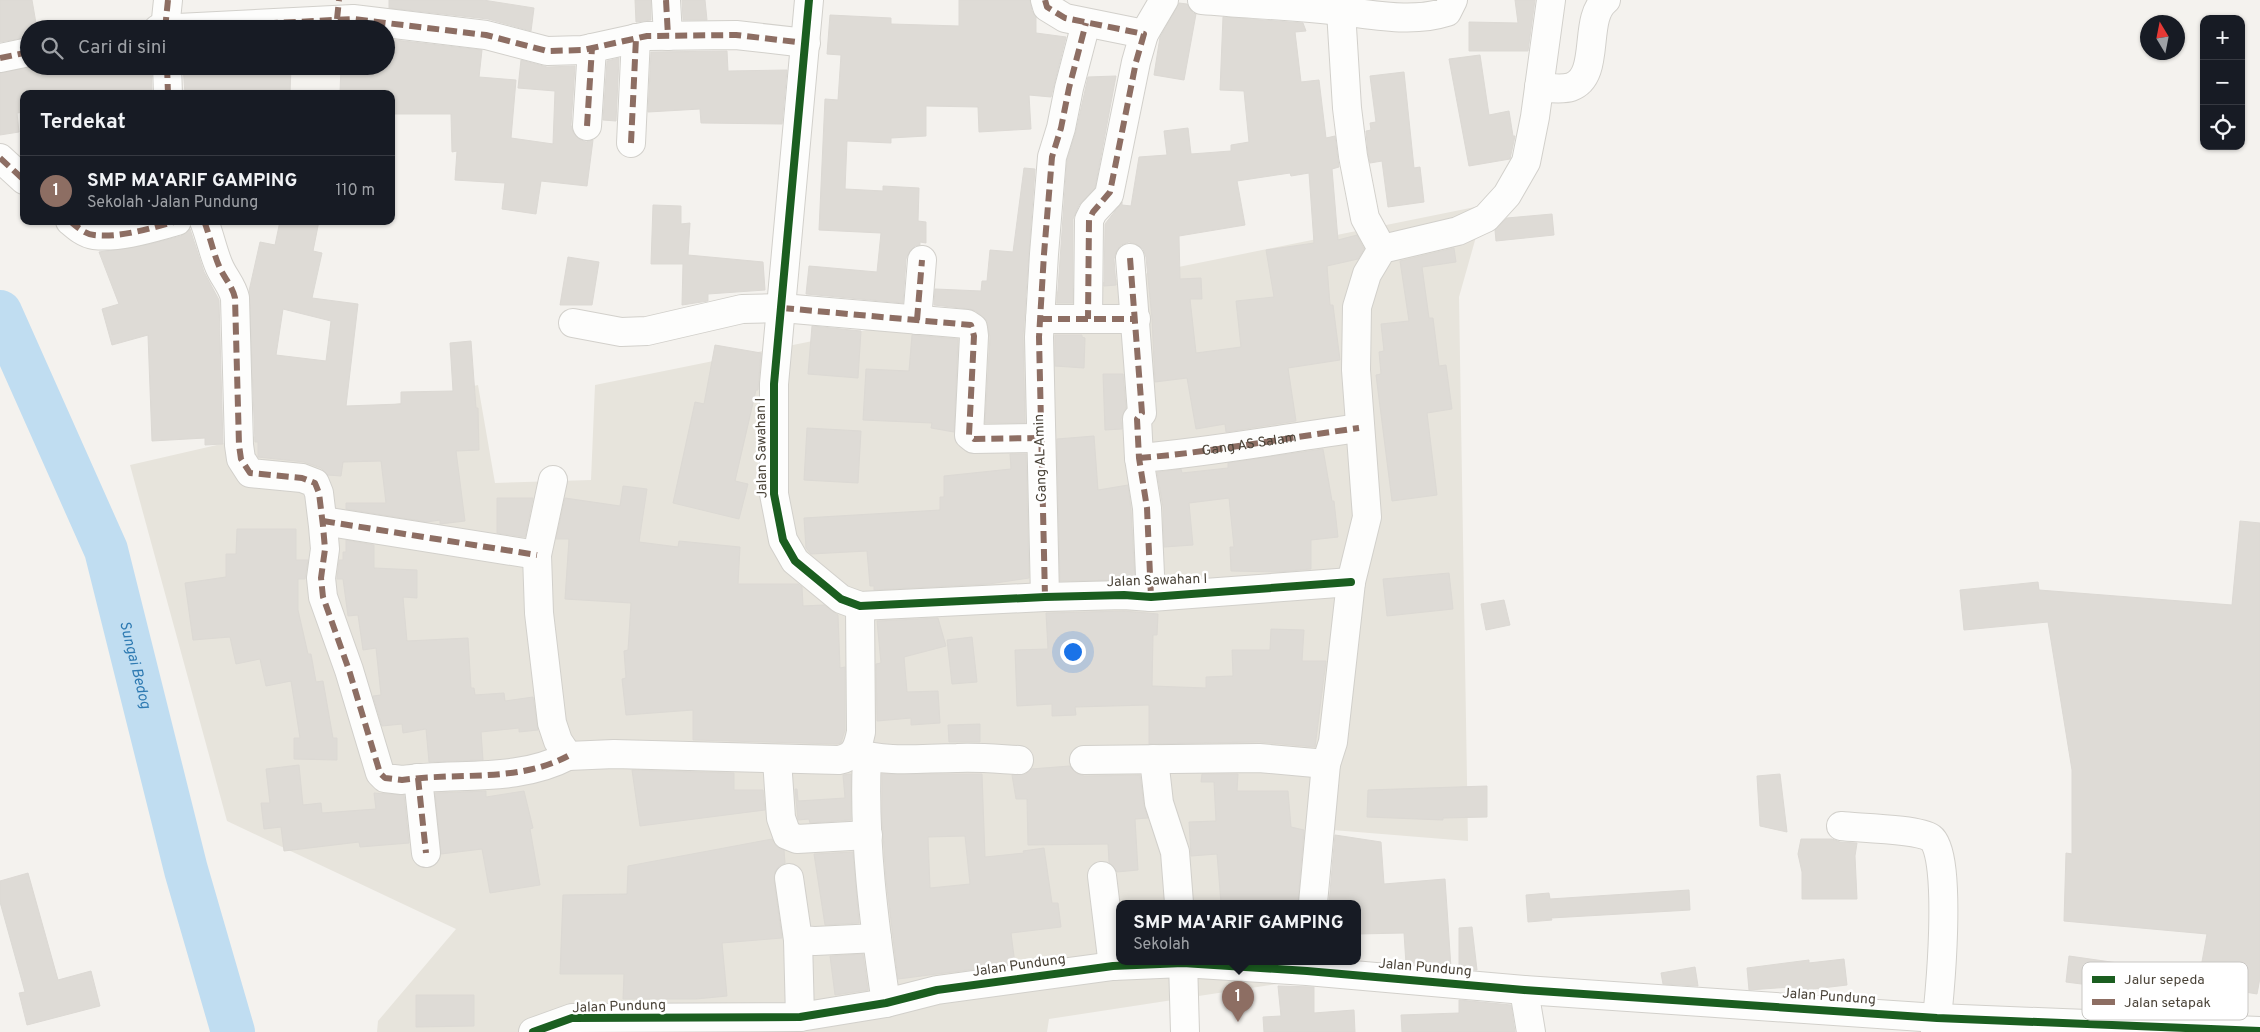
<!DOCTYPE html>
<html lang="id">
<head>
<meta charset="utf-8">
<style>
  :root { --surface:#171b24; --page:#242831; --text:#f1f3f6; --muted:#9ea1a6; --line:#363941; --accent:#7c3aed }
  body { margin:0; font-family:Overpass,sans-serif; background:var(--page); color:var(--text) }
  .controls { position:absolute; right:15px; top:15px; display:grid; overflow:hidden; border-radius:10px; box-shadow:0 1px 4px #0004 }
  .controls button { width:45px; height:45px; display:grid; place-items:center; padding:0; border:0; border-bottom:1px solid var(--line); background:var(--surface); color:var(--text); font:25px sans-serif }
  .compass { position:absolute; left:2140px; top:15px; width:45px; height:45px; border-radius:50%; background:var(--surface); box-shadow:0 1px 4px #0004; rotate:350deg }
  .you { position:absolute; left:1072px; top:651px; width:18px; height:18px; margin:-12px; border:4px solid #fff; border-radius:50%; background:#1a73e8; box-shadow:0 0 0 8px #1a73e833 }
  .badge { display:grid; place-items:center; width:32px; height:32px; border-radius:50%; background:var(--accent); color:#fff; font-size:16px; font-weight:700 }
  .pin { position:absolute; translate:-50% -41px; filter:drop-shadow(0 1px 2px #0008) }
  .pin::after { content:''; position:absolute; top:26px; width:18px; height:15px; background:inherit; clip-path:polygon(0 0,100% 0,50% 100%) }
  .popup { position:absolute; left:1116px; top:900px; width:245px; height:65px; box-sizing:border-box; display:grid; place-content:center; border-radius:10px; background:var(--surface); filter:drop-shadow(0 1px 4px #0005); font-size:16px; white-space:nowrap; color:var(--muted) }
  .popup b { font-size:19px; color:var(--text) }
  .popup::after { content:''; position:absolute; left:50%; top:100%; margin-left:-10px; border:10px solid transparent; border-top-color:var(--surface) }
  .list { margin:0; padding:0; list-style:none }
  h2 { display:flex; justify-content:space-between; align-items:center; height:65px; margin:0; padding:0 20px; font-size:21px }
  h2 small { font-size:16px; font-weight:400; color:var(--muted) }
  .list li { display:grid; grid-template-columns:32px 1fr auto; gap:15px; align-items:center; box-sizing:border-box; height:70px; padding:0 20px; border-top:1px solid var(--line) }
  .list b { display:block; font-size:19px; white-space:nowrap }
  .list p { margin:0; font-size:16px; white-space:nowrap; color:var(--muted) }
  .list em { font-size:16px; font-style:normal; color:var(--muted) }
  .icon { flex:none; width:28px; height:28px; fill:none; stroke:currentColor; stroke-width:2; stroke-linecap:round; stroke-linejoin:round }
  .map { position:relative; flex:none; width:2260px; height:1032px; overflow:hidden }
  .search { position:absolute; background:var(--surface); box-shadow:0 1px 4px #0004; left:20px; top:20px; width:375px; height:55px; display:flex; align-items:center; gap:12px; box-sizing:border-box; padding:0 18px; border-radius:28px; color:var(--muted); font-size:19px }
  .panel { position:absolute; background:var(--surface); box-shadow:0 1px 4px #0004; left:20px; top:90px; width:375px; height:135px; border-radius:10px }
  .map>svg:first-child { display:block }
  .residential { fill:#e7e4dc }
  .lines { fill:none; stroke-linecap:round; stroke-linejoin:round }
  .river { stroke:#c0ddf1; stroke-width:44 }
  .building { fill:#dedbd6; stroke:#dcd9d4; fill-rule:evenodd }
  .minor-casing { stroke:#d2d0cb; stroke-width:30 }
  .minor { stroke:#fdfdfc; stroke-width:28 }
  .quiet { stroke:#8d6e63; stroke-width:6; stroke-dasharray:12 6; stroke-linecap:butt }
  .cycleway-casing { stroke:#fff; stroke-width:11 }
  .cycleway { stroke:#1b5e20; stroke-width:8 }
  .labels { text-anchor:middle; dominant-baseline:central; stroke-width:5; stroke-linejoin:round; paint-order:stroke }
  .street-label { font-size:14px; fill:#4b4439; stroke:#fff }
  .water-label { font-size:15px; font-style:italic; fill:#2e7ab2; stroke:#fff }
  .key { fill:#fff; stroke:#c9c7c4; stroke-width:1 }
  .key-label { font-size:14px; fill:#4b4439 }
</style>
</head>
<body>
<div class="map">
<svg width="2260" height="1032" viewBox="0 0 2260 1032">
  <rect width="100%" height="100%" fill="#f4f2ee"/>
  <path class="residential" d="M1485 205 1459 297 1468 841 1308 828 1293 903H1119V961H1282L1277 984 1049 1019 1047 1032H377L378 1021 456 929 227 821 130 465 478 385 495 483 591 480 595 385Z"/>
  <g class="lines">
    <path class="river" id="s1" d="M0 312 106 550 186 870 233 1032"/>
  </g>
  <g class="building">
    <path d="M0 0H32L37 29H29V37L0 42Z"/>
    <path d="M389 0H483L534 8 531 31 488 19 389 8Z"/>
    <path d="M635 0H651V20L636 22Z"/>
    <path d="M682 0H705L707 20H683Z"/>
    <path d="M959 0H1030L1032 11 1036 17V33L1066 37 1051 97 1029 95 1031 129 979 132 978 107 926 106V136L891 138V143L847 141 845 189 883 191V186L919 188 918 221 926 222V243L920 242V245L915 246 909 252 906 259 903 303 806 294 809 266 877 272 881 233 819 230 825 99 838 100 841 55 827 54 830 15 891 18V24L959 26Z"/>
    <path d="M1515 0H1535L1528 51H1469V22L1518 23Z"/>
    <path d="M1179 3 1187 4 1193 13 1196 14 1184 80 1154 75 1160 37Z"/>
    <path d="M1223 17 1303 23 1306 31 1295 32 1301 82 1319 80 1326 138 1335 136 1339 167 1332 169 1338 240 1357 235 1364 249 1358 259 1327 266 1330 305H1333L1340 360 1288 368 1296 421 1226 432 1225 424 1196 429 1187 378 1155 382 1152 319 1146 257 1143 249 1136 244 1129 242 1121 245 1116 252 1114 259 1116 285 1104 286 1105 224 1122 202V205L1131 206 1139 157 1167 155 1164 131 1188 128 1191 154 1231 151V145L1249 142 1244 91 1220 90ZM1290 173 1291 176 1309 173 1314 243 1266 250 1274 297 1236 301 1241 347 1196 353 1190 299H1202L1201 278 1180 279 1179 236 1245 225 1237 181Z"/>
    <path d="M386 39 482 50 479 77 516 80 511 138 553 144 555 91 518 88 521 60 547 67 575 66 571 125 573 132 579 139 586 142 593 140 587 186 541 181 536 214 502 209 505 183 455 180 457 151 452 152 451 114H391V94H340L341 66H386Z"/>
    <path d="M727 51 728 71 787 70 782 124 701 123 700 109 648 112 651 52Z"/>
    <path d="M1480 55 1489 115 1509 111 1513 136H1515L1510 159 1469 166 1449 59Z"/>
    <path d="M619 58 616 121 603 120 607 61Z"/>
    <path d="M34 66H151L152 93 24 94V112L17 113 19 132 0 135V73Z"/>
    <path d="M183 66H291L290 94H185Z"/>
    <path d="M1404 72 1414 168 1420 167 1424 202 1388 207 1382 161 1370 163 1368 154 1366 131 1371 130 1370 123 1376 122 1370 76Z"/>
    <path d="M1116 76 1095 188 1079 205 1073 219V303H1057L1067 160 1076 131 1088 77Z"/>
    <path d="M1024 168 1035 169 1023 336 1025 423H985L990 337 986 320 976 311 969 309 934 305 935 289 981 291 982 281H987L990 250 1013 252Z"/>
    <path d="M653 205 681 206V224L690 223 688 255 763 262 765 290 708 294V301L682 305 683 264H651Z"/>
    <path d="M1552 214 1554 235 1496 241 1495 230 1507 218Z"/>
    <path d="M280 221H319L313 251 322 253 312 298 358 304 346 406 401 404V392L453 391 450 343 471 341 476 408H478L479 450 456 451 465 521 440 524V520L427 522 346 509V503H386L381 461 343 462 341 476 328 475 321 468 304 462 258 457V442H255L249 291 260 242 275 245ZM283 309 331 321 326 361 276 355Z"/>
    <path d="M190 229 204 272 219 300 223 444 205 445V438L152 441 148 335 112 345 102 309 119 304 99 252 150 244 181 236Z"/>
    <path d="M1454 248 1456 262 1422 267 1429 318H1433L1439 366 1446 365 1452 409 1427 413 1437 495 1392 501 1376 375 1381 374 1379 352 1384 351 1381 324 1409 321 1400 261Z"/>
    <path d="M568 257 599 262 592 305H560Z"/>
    <path d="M812 326 861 331 858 378 808 374Z"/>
    <path d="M912 335 958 339 954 432 931 428 932 423 863 420 866 369 909 371Z"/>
    <path d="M1055 335H1082V337L1085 338 1084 368 1055 366Z"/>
    <path d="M715 345 761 353 758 390H756L735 481 748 484 739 519 673 503 695 402 704 404Z"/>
    <path d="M1103 374H1123L1126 408 1121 419 1122 429 1105 430Z"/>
    <path d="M807 428 861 431 858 483 804 480Z"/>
    <path d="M1094 436 1098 490 1128 485 1131 510 1135 580 1060 581 1057 439Z"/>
    <path d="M1323 449 1332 501H1334L1338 537 1311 540V569L1279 572 1231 571 1230 547H1234L1229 498 1189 503 1193 545 1164 547 1163 507 1157 472 1181 469 1182 473 1228 468V463Z"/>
    <path d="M1010 454H1026L1029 578 989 584 874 590V586H870L867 551 811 554 806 548 804 518 940 510V497H944V476L1011 469Z"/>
    <path d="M623 486 647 489 639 542 678 547 679 541 740 547 738 584H798L802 587 803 606 824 605 838 615 840 668 845 667V730L841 743 837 744 693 740V710L626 715 622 679 626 678 624 651 628 650 631 603 565 599 569 539H556L565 498 620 506Z"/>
    <path d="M497 498H533L525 537 497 533Z"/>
    <path d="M2240 521 2260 523V978L2257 994 2198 984 2207 934 2064 921 2066 853 2072 854V770L2048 622 1964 630 1960 590 2038 582 2039 590 2232 605Z"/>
    <path d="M237 529H296V560H308L305 579H298V610L308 654H311L316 682 323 681 333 738H337V760L294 759V738H300L291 681 266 686 260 659 236 664 230 637 193 640 185 583 226 577V554H236Z"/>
    <path d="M346 540 374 545V568L417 570V598L403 597 407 641 468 638 471 688H474L475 695 504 693 505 701 533 697 538 730 519 732V728L481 732 483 760 429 762 426 729 403 733 402 724 382 726 373 696 381 695 376 648 363 650 358 615 348 616 343 579H337L339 560H343V552H346Z"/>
    <path d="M1449 573 1453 609 1387 616 1383 579Z"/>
    <path d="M1504 600 1510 625 1486 630 1481 604Z"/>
    <path d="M1124 611 1158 614 1157 635H1153L1152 686 1206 688V677L1233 676 1232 650H1270L1271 629 1304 630 1302 661H1326L1315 747 1259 742 1149 744V705L1075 707 1076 715 1052 716V704L1017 706 1015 650 1048 649 1046 613Z"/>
    <path d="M938 618 946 646 904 657 907 692 938 691 940 723 911 725V718L877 721 876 664 881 663 877 621Z"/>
    <path d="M972 637 977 682 952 684 947 640Z"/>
    <path d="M980 724V742H949L948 725Z"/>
    <path d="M299 765 303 805 321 803 322 813 376 809 374 793 404 795 409 843 360 847 359 842 284 851 281 827 264 829 261 803H270L266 769Z"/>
    <path d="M1070 766 1076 773 1084 776 1140 775 1144 805 1148 818 1135 819 1138 870 1117 872 1109 862 1108 844 1028 845 1027 799H1016L1012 775 1026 774 1031 769Z"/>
    <path d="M632 770 734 773V790H763L765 810 640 826Z"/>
    <path d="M851 774V820L810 823 809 819 798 820 795 789H797L798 801 845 798 843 775Z"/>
    <path d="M882 774H982L985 857 1024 853 1023 851 1044 848 1052 903H1058L1061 927 1011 933 1015 964 898 979 886 879 882 818ZM965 836 970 884 930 888 928 837Z"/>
    <path d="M1202 774H1238L1237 791H1288L1291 827 1304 830 1298 903H1221L1217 854 1191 856 1189 822 1216 821 1214 782H1201Z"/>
    <path d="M1780 774 1787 832 1760 826 1757 776Z"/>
    <path d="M1487 786V817L1443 818V820L1367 817 1368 790Z"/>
    <path d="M486 791V797L524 791 533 828 530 829 540 885 490 893 482 849 441 854 435 793Z"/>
    <path d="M1335 835 1381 842 1384 884 1445 879 1451 968 1406 964 1404 933 1357 934V903H1329Z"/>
    <path d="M772 839 776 846 784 850 785 863 779 866 775 872 774 880 782 938 722 943 727 996 696 999H623L624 974H560L563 895 627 894 628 866Z"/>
    <path d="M1801 839H1832L1840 842 1857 843 1855 856 1857 899H1802V872L1798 854Z"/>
    <path d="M853 852 859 923 825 925 814 854Z"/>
    <path d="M28 873 58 980 91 971 100 1006 27 1025 19 993 25 992 0 902V881Z"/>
    <path d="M1689 890 1690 910 1551 918 1552 920 1528 922 1526 895 1549 893 1550 899Z"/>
    <path d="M1472 927 1477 970 1459 969V928Z"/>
    <path d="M863 954 868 990 835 995 830 956Z"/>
    <path d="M2069 956 2188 973 2190 998 2066 982Z"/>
    <path d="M1844 959 1847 985 1813 989 1814 993 1810 994 1792 992 1791 987 1749 990 1747 968 1809 960V963Z"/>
    <path d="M1695 967 1698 986 1663 984 1661 973Z"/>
    <path d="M1278 986 1314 987V1013L1354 1010 1355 1032H1264L1263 1017 1281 1016Z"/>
    <path d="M416 995H474V1026L416 1027Z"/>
    <path d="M1459 1000 1511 1005 1515 1032H1402L1401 1015 1459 1013Z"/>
  </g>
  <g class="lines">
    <defs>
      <g id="minor">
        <path d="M666 0 668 36"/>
        <path d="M809 0 774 384V494L783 540 795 561 841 599 860 606 1045 597 1124 595 1151 597 1351 582"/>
        <path d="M1045 0 1047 7 1065 18 1144 34"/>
        <path d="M1202 0C1248 4 1294 6 1340 11 1376 15 1412 23 1447 12L1453 0"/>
        <path d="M1341 11 1347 108 1353 156 1365 218 1382 249"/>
        <path d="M158 29 353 19 486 35 547 51 583 50 647 36 736 35 806 43"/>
        <path d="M165 29 168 0"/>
        <path d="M0 58 29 52"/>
        <path d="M167 66 168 94"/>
        <path d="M1539 87C1548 88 1562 90 1571 87 1602 76 1582 18 1606 0"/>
        <path d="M587 126 592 48"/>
        <path d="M631 143 636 38"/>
        <path d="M0 158 24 180"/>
        <path d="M70 221C77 227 85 234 94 235 121 238 151 228 177 221"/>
        <path d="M204 221C210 236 213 252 219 266 224 278 232 285 235 298L239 445 241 459 250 473 302 478 315 483 319 493 323 526 325 549 321 578 323 597 349 670 380 773 385 778 402 780C458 772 517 783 568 756"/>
        <path d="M1130 258 1142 413 1137 419 1139 458 1147 508 1151 597"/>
        <path d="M1040 319H1136"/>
        <path d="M1088 319 1089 220 1093 212 1109 195 1136 62 1144 34 1164 0"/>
        <path d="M917 320 922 260"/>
        <path d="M573 323 621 332 647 331 742 309 782 308 967 324 973 328 974 336 969 435 974 439 1040 438"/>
        <path id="s2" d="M1139 458C1213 452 1285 438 1359 428"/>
        <path d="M553 480 537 555 539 613 552 723 558 741 568 756 614 754 839 760C855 757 858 747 861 732L860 606"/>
        <path d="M323 521 537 555"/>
        <path d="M1045 597 1039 337 1044 254 1052 157 1061 128 1069 88 1086 23"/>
        <path d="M854 753C888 763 922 758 957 758 978 757 999 759 1019 760"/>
        <path d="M867 757C863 839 874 922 886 1003"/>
        <path d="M1154 759 1159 803 1175 852 1179 903"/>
        <path d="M777 760 781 818 787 835 797 839 868 835"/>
        <path d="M1084 760 1259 758 1326 764"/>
        <path d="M418 778 426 853"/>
        <path d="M1841 826C1859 828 1918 829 1931 838 1953 854 1940 1002 1935 1032"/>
        <path d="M1102 876 1113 966"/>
        <path d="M789 878 798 940 815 941 877 938"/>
        <path d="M1313 903 1326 764 1333 742 1351 582 1367 517 1356 370 1357 307 1367 274 1382 249 1458 231 1486 218 1507 195 1526 162 1535 117 1551 0"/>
        <path d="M798 940 800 1017"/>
        <path d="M1183 961 1185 1032"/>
        <path d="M1524 990 1531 1032"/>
        <path d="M533 1032 572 1018 800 1017 886 1003 937 990 1113 966 1183 963 1307 971 1524 990 1937 1018 2260 1031"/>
      </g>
    </defs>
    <use href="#minor" class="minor-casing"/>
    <use href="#minor" class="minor"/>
    <g class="quiet">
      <path d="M666 0 668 36"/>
      <path d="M1045 0 1047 7 1065 18 1144 34 1136 62 1110 192 1093 212 1089 220 1088 319"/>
      <path d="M337 19 339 0"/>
      <path d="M158 29 353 19 486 35 547 51 583 50 647 36 736 35 806 43"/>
      <path d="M165 29 168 0"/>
      <path d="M0 58 29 52"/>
      <path d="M167 66 168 94"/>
      <path d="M587 126 592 48"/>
      <path d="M631 143 636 38"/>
      <path d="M0 158 24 180"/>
      <path d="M70 221C77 227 85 234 94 235 121 238 151 228 177 221"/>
      <path d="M204 221C210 236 213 252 219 266 224 278 232 285 235 298L239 445 241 459 250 473 302 478 315 483 319 493 323 526 325 549 321 578 323 597 349 670 380 773 385 778 402 780C458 772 517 783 568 756"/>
      <path d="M1130 258 1142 413 1137 419 1139 458 1147 508 1151 597"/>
      <path d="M782 308 971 325 974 336 969 435 974 439 1040 438"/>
      <path d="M1040 319H1136"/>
      <path d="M917 320 922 260"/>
      <path d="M1139 458C1213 452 1285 438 1359 428"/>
      <path d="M323 521 537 555"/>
      <path d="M1045 597 1039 337 1044 254 1052 157 1061 128 1069 88 1086 23"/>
      <path d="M418 778 426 853"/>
    </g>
    <defs>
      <g id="cycleway">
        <path d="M809 0 774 384V494L783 540 795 561 841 599 860 606 1045 597 1124 595 1151 597 1351 582"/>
        <path d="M533 1032 572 1018 800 1017 886 1003 937 990 1113 966 1183 963 1307 971 1524 990 1937 1018 2260 1031"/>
      </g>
    </defs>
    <use href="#cycleway" class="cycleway-casing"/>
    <use href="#cycleway" class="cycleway"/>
  </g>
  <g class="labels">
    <g class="street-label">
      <text stroke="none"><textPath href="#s2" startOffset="111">Gang AS Salam</textPath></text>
      <text transform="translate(762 448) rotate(-91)">Jalan Sawahan I</text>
      <text transform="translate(1041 458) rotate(-92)">Gang AL Amin</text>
      <text transform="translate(1157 581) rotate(-2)">Jalan Sawahan I</text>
      <text transform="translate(1019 966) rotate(-8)">Jalan Pundung</text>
      <text transform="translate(1425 968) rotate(5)">Jalan Pundung</text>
      <text transform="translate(1829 997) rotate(4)">Jalan Pundung</text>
      <text transform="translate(619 1007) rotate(-2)">Jalan Pundung</text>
    </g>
    <g class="water-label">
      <text stroke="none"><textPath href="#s1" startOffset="379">Sungai Bedog</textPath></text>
    </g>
  </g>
  <rect x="2082" y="962" width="166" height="58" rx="8" class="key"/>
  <rect x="2092" y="976" width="23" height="7" fill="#1b5e20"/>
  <rect x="2092" y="999" width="23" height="6" fill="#8d6e63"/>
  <g class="key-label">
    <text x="2124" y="984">Jalur sepeda</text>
    <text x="2124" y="1007">Jalan setapak</text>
  </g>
</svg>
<div class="controls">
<button>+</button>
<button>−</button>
<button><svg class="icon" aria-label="locate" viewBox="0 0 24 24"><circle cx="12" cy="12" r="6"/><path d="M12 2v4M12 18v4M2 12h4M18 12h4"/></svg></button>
</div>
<svg class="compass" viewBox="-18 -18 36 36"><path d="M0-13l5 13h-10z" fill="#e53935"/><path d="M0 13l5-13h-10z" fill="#9ea1a6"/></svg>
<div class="you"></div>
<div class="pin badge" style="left:1238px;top:1022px;background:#8d6e63">1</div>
<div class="popup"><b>SMP MA'ARIF GAMPING</b>Sekolah</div>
<div class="search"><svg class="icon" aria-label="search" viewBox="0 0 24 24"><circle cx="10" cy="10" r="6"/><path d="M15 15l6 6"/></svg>Cari di sini</div>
<section class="panel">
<h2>Terdekat<small></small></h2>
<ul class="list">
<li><span class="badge" style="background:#8d6e63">1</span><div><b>SMP MA'ARIF GAMPING</b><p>Sekolah · Jalan Pundung</p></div><em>110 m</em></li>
</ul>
</section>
</div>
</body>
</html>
